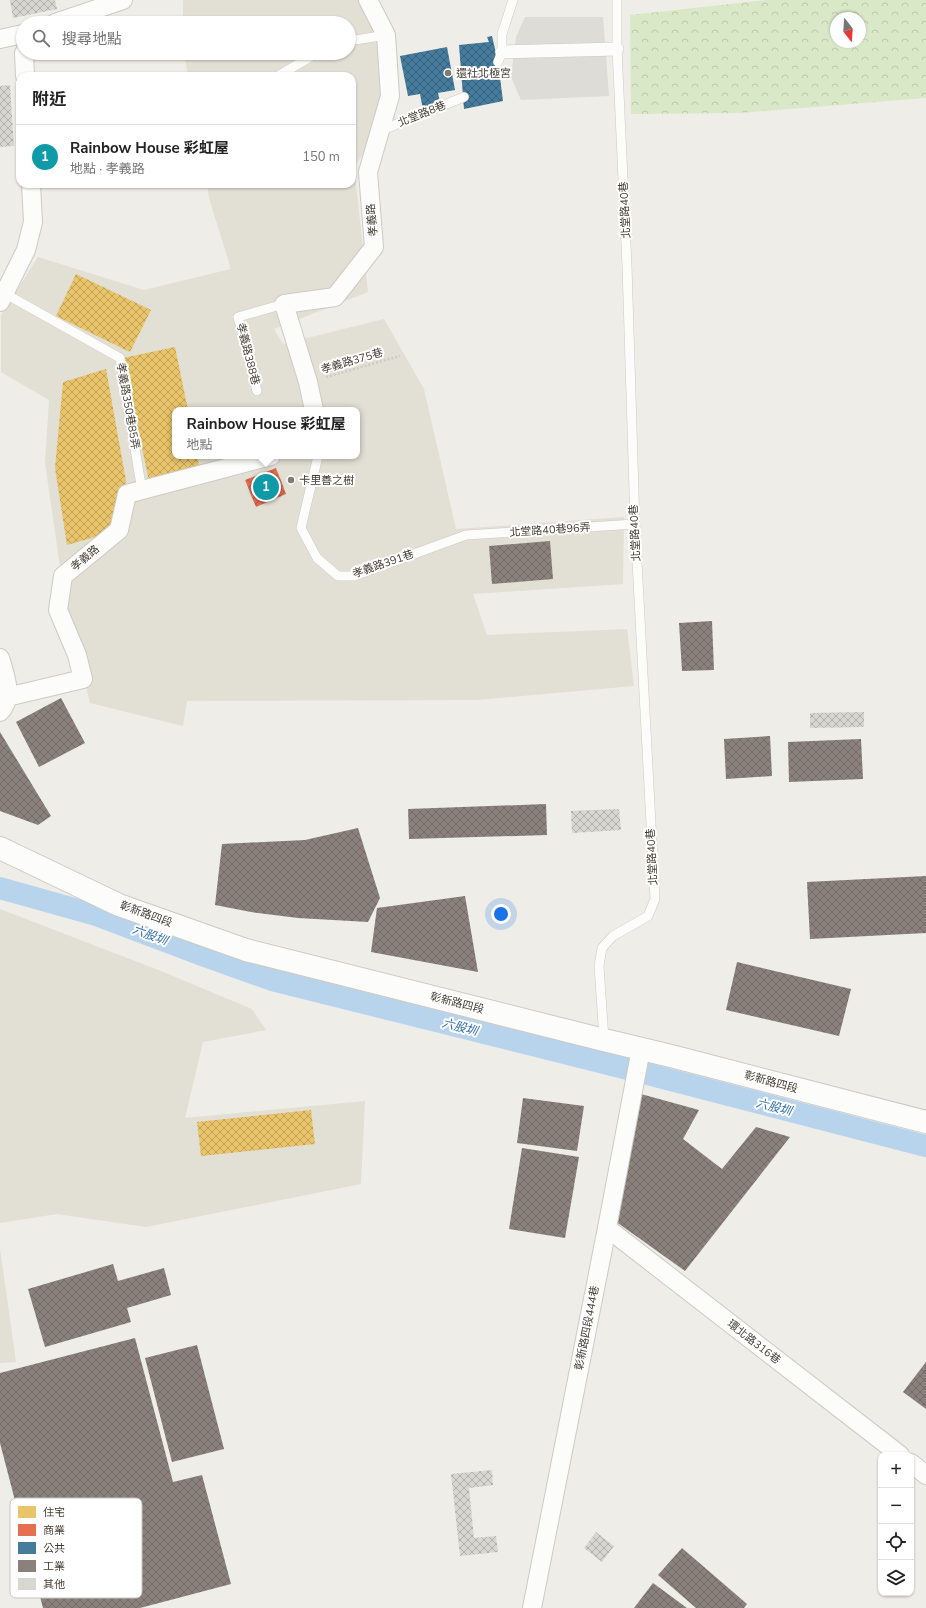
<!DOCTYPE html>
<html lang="zh-TW">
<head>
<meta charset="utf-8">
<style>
  :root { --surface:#fff; --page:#f6f6f6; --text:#222; --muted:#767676; --line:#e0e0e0; --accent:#7f7b73 }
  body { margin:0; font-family:"Nunito Sans","Noto Sans TC",sans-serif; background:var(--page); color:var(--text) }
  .controls { position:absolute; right:12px; bottom:12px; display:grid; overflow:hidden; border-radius:8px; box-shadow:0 1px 3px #0004 }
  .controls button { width:36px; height:36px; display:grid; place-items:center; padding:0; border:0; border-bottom:1px solid var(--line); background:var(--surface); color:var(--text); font:20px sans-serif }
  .compass { position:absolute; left:830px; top:12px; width:36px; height:36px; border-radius:50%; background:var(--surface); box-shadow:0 1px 3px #0004; rotate:163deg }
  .you { position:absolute; left:501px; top:914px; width:14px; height:14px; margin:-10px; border:3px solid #fff; border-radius:50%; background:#1a73e8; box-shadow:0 0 0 6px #1a73e833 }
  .badge { display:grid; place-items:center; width:26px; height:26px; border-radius:50%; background:var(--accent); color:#fff; font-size:13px; font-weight:700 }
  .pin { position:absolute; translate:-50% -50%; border:2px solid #fff; box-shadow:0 1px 4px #0006 }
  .popup { position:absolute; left:172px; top:407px; width:188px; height:52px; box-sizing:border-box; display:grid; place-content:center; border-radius:8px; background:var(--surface); filter:drop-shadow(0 1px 3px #0005); font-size:13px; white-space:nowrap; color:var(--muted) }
  .popup b { font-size:15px; color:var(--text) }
  .popup::after { content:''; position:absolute; left:50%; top:100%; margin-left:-8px; border:8px solid transparent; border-top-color:var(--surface) }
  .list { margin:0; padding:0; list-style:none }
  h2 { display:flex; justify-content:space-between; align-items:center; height:52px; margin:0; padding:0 16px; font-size:17px }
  h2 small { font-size:13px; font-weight:400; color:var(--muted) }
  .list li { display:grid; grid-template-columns:26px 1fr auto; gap:12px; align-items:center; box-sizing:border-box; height:64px; padding:0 16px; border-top:1px solid var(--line) }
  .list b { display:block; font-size:15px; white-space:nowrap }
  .list p { margin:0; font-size:13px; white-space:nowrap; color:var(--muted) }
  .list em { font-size:13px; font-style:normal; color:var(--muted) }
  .icon { flex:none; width:22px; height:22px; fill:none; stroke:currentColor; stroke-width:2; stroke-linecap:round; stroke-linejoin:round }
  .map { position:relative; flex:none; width:926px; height:1608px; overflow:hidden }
  .search { position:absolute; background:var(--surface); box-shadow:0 1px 3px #0004; left:16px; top:16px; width:340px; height:44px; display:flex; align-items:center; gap:10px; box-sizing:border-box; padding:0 14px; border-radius:22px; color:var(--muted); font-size:15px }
  .panel { position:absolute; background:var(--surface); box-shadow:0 1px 3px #0004; left:16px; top:72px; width:340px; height:116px; border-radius:12px }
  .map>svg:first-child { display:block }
  .residential { fill:#e2dfd4; fill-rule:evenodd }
  .park { fill:url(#park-crowns); fill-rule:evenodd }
  .parking { fill:#dddcd7 }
  .homes { fill:url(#homes-cross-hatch) }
  .shops { fill:url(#shops-cross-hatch) }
  .public { fill:url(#public-cross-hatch) }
  .industry { fill:url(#industry-cross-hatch) }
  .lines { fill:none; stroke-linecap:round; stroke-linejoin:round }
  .canal { stroke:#b7d4ec; stroke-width:22 }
  .building { fill:url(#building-cross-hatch) }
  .service-casing { stroke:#cccac5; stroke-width:10 }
  .pedestrian-casing { stroke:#cccac5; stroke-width:14 }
  .minor-casing { stroke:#cccac5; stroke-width:20 }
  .tertiary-casing { stroke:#cccac5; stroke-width:24 }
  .path { stroke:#cccbc6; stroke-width:2.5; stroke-dasharray:2 2; stroke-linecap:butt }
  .service { stroke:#fcfcfb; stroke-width:9 }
  .pedestrian { stroke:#fcfcfb; stroke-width:13 }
  .minor { stroke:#fcfcfb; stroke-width:18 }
  .tertiary { stroke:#fcfcfb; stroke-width:22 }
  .poi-dot { fill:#7f7b73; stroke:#fff; stroke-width:1.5 }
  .labels { text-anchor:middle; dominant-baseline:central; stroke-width:4; stroke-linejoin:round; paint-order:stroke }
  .poi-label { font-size:11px; fill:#433e34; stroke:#fff; text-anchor:start }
  .street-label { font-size:11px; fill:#433e34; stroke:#fff }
  .water-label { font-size:12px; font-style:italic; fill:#316fac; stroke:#fff }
  .key { fill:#fff; stroke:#c7c5c2; stroke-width:1 }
  .key-label { font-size:11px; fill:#433e34 }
</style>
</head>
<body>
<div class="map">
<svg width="926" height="1608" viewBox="0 0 926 1608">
  <defs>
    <pattern id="park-crowns" width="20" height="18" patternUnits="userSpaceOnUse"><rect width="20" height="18" fill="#d9e9c7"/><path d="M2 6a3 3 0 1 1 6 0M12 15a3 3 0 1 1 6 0" fill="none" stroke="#bbc9ac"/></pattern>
    <pattern id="homes-cross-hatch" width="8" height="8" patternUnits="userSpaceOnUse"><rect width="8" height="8" fill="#e9c46a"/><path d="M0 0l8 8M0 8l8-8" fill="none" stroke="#bea158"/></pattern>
    <pattern id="shops-cross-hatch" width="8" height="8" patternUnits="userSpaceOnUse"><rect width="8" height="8" fill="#e76f51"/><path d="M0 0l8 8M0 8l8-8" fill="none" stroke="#bd5d44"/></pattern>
    <pattern id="public-cross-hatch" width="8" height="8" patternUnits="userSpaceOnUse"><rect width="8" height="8" fill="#457b9d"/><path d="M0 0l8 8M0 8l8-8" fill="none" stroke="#39617a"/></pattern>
    <pattern id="industry-cross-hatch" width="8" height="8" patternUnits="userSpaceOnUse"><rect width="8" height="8" fill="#8a817c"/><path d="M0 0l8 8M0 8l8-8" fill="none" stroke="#726b66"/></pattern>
    <pattern id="building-cross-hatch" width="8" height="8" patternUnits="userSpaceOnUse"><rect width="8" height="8" fill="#d8d6d0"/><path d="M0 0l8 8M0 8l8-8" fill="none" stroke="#b1afaa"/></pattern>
  </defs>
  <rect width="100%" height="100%" fill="#eeede7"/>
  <g class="residential">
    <path d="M184 0H375L385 63V121L354 167 368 292 274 329 283 344 384 319 424 389 456 529 624 517 623 584 473 594 487 635 627 629 634 686 477 700 187 701 183 726 90 703 65 601 45 463 49 400 1 372V315L38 257 144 290 231 269 209 198 207 184H352V76H188L184 53H349V23H183V1ZM175 410H357V456H175Z"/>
    <path d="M0 909 161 971 252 1009 266 1030 203 1042 185 1118 365 1101 361 1184 146 1227 57 1214 0 1223Z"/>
    <path d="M0 1249 7 1298 16 1362 0 1363Z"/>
  </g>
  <path class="park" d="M766 0H926V98L740 113 631 114 630 15ZM836 18H860V42H836Z"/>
  <path class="parking" d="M525 17H603L609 96 521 100 511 77 516 37Z"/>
  <g class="homes">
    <path d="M76 274 151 310 130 352 56 316Z"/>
    <path d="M175 347 188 410H175V456H197L200 470 149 481 123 358Z"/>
    <path d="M106 369 126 481 109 533 67 545 55 468 63 382Z"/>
    <path d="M311 1110 315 1144 201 1156 197 1122Z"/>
  </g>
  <path class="shops" d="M276 468 286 494 256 507 245 480Z"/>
  <g class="public">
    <path d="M492 36 498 62 503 101 464 109 459 45 489 42 487 37Z"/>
    <path d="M447 47 455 90 438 93 441 106 423 110 420 94 408 96 400 56Z"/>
  </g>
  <g class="industry">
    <path d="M550 541 553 579 492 584 489 546Z"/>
    <path d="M712 621 714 670 682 671 679 623Z"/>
    <path d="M61 698 85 743 39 767 16 722Z"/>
    <path d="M0 732 51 816 38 825 0 811Z"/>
    <path d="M770 736 772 776 726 779 724 739Z"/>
    <path d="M861 739 863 779 789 782 788 742Z"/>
    <path d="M546 804 547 835 409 839 408 809Z"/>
    <path d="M358 828 380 898 368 922 298 918 251 912 215 905 222 844 305 840Z"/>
    <path d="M926 876V933L810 939 807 882Z"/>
    <path d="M465 896 478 972 371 952 377 908Z"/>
    <path d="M737 962 851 989 839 1036 726 1010Z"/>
    <path d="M641 1094 699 1110 683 1139 722 1169 756 1127 790 1137 685 1271 615 1221Z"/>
    <path d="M523 1098 584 1106 577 1151 517 1143Z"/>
    <path d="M522 1148 579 1157 565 1238 509 1229Z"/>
    <path d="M113 1264 118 1281 164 1268 171 1295 127 1308 131 1322 45 1347 28 1289Z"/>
    <path d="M135 1338 173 1482 202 1475 231 1584 140 1608H43L0 1443V1373Z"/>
    <path d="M197 1345 224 1449 172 1462 145 1358Z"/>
    <path d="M926 1362V1409L903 1392Z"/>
    <path d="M682 1548 747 1604 744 1608H696L658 1575Z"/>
    <path d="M653 1583 687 1608H634Z"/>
  </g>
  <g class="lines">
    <path class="canal" d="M0 888 96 915 202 955 272 980 640 1072 926 1146"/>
  </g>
  <g class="building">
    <path d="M10 0H55L57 9 13 18Z"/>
    <path d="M10 85 14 146 0 147V86Z"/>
    <path d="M864 712V727L810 728V713Z"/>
    <path d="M619 809 621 830 572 833 571 811Z"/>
    <path d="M492 1470 493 1485 469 1488 474 1538 496 1536 498 1552 460 1556 451 1474Z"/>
    <path d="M596 1532 614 1546 602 1562 584 1548Z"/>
  </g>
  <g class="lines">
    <defs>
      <g id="service">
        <path d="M349 41 386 35"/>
        <path d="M498 62 502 52V34L513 0"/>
        <path d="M278 76 317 53"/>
        <path d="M380 131 464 97"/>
        <path d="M4 293 120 358 142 491"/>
        <path d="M257 391 238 317 284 304"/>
        <path d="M318 456 301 528 317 558 338 576H354L466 535 635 524"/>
        <path d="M604 1039 599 966 602 948 613 936 648 916 655 899 635 524 627 266 617 49V0"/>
      </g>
      <path id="pedestrian" d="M502 52 617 49"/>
      <g id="minor">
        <path d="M55 23 123 0"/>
        <path d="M0 39 23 34"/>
        <path d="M24 53 25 76"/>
        <path d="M0 302 26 250 33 222 31 184"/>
        <path d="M314 410 308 382 284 304 335 297 374 247 368 172 390 96 386 35 368 0"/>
        <path d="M0 658C5 674 14 698 0 712"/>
        <path d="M7 697 83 679 77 655 58 610 63 576 119 530 127 494 271 456"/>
        <path d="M607 1228 900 1455"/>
        <path d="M911 1463 926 1475"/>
        <path d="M532 1608 607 1228 641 1049"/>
      </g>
      <path id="tertiary" d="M0 848 119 905 246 950 604 1040 671 1056 926 1122"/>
    </defs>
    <use href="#service" class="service-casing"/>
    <use href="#pedestrian" class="pedestrian-casing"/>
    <use href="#minor" class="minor-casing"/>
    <use href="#tertiary" class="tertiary-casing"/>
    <path class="path" d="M326 377 400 356"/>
    <use href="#service" class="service"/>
    <use href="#pedestrian" class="pedestrian"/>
    <use href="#minor" class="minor"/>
    <use href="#tertiary" class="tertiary"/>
  </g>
  <g class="poi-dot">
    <circle cx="448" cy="73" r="4"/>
    <circle cx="291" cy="480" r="4"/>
  </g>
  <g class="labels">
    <g class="poi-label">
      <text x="456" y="73">還社北極宮</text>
      <text x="299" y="480">卡里善之樹</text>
    </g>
    <g class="street-label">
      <text transform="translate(422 114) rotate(-22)">北堂路8巷</text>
      <text transform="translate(625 210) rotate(-93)">北堂路40巷</text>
      <text transform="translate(372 220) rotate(-95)">孝義路</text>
      <text transform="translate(248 354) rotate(76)">孝義路388巷</text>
      <text transform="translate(352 361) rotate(-16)">孝義路375巷</text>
      <text transform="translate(128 406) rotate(80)">孝義路350巷85弄</text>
      <text transform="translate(550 530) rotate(-4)">北堂路40巷96弄</text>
      <text transform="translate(635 533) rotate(-93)">北堂路40巷</text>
      <text transform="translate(85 558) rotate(-40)">孝義路</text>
      <text transform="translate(383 564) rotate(-19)">孝義路391巷</text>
      <text transform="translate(652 857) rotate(-93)">北堂路40巷</text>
      <text transform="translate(146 914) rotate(20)">彰新路四段</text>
      <text transform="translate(457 1003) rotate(14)">彰新路四段</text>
      <text transform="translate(771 1082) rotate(15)">彰新路四段</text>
      <text transform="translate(587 1328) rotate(-79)">彰新路四段444巷</text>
      <text transform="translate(754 1342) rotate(38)">環北路316巷</text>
    </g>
    <g class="water-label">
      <text transform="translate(150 935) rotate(20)">六股圳</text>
      <text transform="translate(460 1027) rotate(14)">六股圳</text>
      <text transform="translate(774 1107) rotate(14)">六股圳</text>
    </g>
  </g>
  <rect x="10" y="1498" width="132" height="100" rx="6" class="key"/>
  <rect x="18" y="1506" width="18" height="12" fill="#e9c46a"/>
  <rect x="18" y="1524" width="18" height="12" fill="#e76f51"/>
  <rect x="18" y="1542" width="18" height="12" fill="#457b9d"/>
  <rect x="18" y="1560" width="18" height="12" fill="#8a817c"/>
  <rect x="18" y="1578" width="18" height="12" fill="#d8d6d0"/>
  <g class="key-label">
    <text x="43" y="1516">住宅</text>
    <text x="43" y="1534">商業</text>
    <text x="43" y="1552">公共</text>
    <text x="43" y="1570">工業</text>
    <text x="43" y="1588">其他</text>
  </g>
</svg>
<div class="controls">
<button>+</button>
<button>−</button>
<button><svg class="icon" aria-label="locate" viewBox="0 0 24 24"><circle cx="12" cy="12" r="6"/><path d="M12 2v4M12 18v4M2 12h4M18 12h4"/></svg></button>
<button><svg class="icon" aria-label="layers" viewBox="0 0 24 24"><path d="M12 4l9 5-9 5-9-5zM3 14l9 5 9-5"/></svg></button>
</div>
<svg class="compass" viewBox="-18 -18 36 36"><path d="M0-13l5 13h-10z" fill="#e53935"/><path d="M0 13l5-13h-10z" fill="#767676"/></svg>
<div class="you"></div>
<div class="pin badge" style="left:266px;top:487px;background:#0f9aa8">1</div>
<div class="popup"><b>Rainbow House 彩虹屋</b>地點</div>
<div class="search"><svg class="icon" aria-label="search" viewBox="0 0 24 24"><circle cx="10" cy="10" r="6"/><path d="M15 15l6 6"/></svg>搜尋地點</div>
<section class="panel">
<h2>附近<small></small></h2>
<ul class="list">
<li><span class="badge" style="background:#0f9aa8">1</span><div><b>Rainbow House 彩虹屋</b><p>地點 · 孝義路</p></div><em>150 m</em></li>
</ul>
</section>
</div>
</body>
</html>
